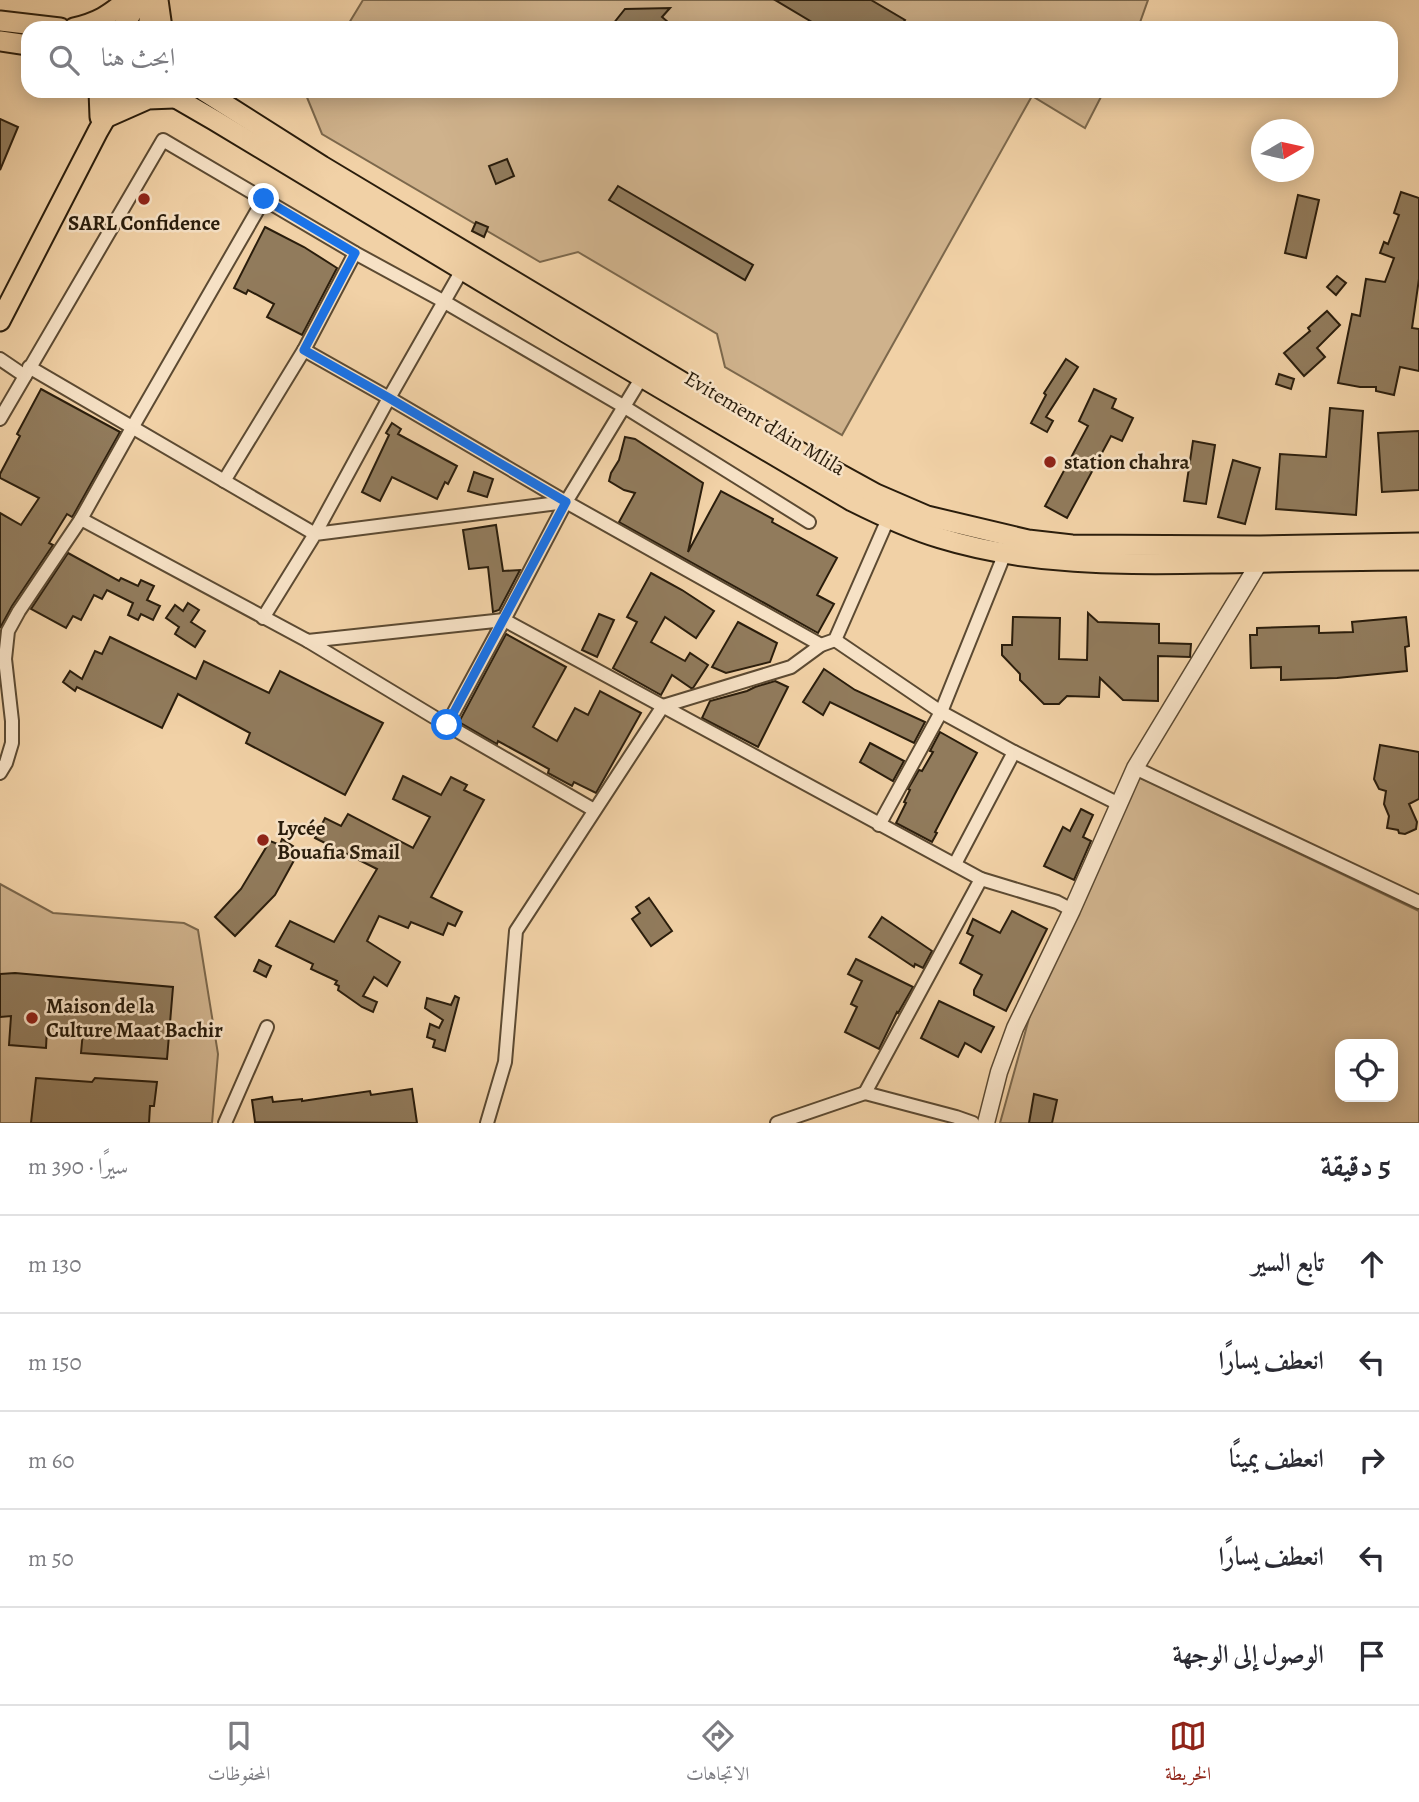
<!DOCTYPE html>
<html lang="ar">
<head>
<meta charset="utf-8">
<style>
  :root { --surface:#fff; --page:#f7f7f7; --text:#2b2b33; --muted:#7c7c81; --line:#e1e1e2; --accent:#8f2418 }
  body { margin:0; font-family:Alegreya,Amiri,serif; background:var(--page); color:var(--text); direction:rtl }
  .controls { position:absolute; right:21px; bottom:21px; display:grid; overflow:hidden; border-radius:14px; box-shadow:0 4px 18px #0003 }
  .controls button { width:63px; height:63px; display:grid; place-items:center; padding:0; border:0; border-bottom:2px solid var(--line); background:var(--surface); color:var(--text); font:35px sans-serif }
  .compass { position:absolute; left:1251px; top:119px; width:63px; height:63px; border-radius:50%; background:var(--surface); box-shadow:0 4px 18px #0003; rotate:81deg }
  .stop { position:absolute; width:21px; height:21px; margin:-16px; border:5px solid #1a73e8; border-radius:50%; background:#fff }
  .stop.end { background:#1a73e8; border-color:#fff; box-shadow:0 2px 7px #0008 }
  .list { margin:0; padding:0; list-style:none }
  h2 { display:flex; justify-content:space-between; align-items:center; height:91px; margin:0; padding:0 28px; font-size:30px }
  h2 small { font-size:23px; font-weight:400; color:var(--muted) }
  .list li { display:grid; grid-template-columns:46px 1fr auto; gap:21px; align-items:center; box-sizing:border-box; height:98px; padding:0 28px; border-top:2px solid var(--line) }
  .list b { display:block; font-size:26px; white-space:nowrap }
  .list em { font-size:23px; font-style:normal; color:var(--muted) }
  .icon { flex:none; width:38px; height:38px; fill:none; stroke:currentColor; stroke-width:2; stroke-linecap:round; stroke-linejoin:round }
  .map { position:relative; flex:none; width:1419px; height:1123px; overflow:hidden; direction:ltr }
  .search { position:absolute; background:var(--surface); box-shadow:0 4px 18px #0003; left:21px; right:21px; top:21px; height:77px; display:flex; align-items:center; gap:18px; box-sizing:border-box; padding:0 24px; border-radius:21px; color:var(--muted); font-size:26px }
  .sheet { height:581px; background:var(--surface) }
  nav { display:flex; justify-content:space-around; align-items:center; box-sizing:border-box; height:98px; border-top:2px solid var(--line); background:var(--surface); font-size:19px; color:var(--muted) }
  nav a { display:grid; justify-items:center; gap:4px }
  nav .on { color:var(--accent) }
  .map>svg:first-child { display:block }
  .green { fill:#cfb28c; stroke:#7c684c; stroke-width:2; fill-rule:evenodd }
  .building { fill:#917b5c; stroke:#2a1d0c; stroke-width:2 }
  .lines { fill:none; stroke-linecap:round; stroke-linejoin:round }
  .minor-casing { stroke:#5c4a32; stroke-width:16 }
  .tertiary-casing { stroke:#5c4a32; stroke-width:19 }
  .primary-casing { stroke:#2a1d0c; stroke-width:23 }
  .trunk-casing { stroke:#2a1d0c; stroke-width:23 }
  .minor { stroke:#f6e1c5; stroke-width:12 }
  .tertiary { stroke:#f6e1c5; stroke-width:16 }
  .primary { stroke:#f1d1a6; stroke-width:19 }
  .trunk { stroke:#f1d1a6; stroke-width:19 }
  .route { stroke:#1a73e8; stroke-width:9 }
  .poi-dot { fill:#8f2418; stroke:#f6e1c5; stroke-width:2.5 }
  .labels { text-anchor:middle; dominant-baseline:central; stroke-width:5; stroke-linejoin:round; paint-order:stroke }
  .poi-label { font-size:21px; font-weight:bold; fill:#2a1d0c; stroke:#f6e1c5; text-anchor:start }
  .street-label { font-size:21px; fill:#2a1d0c; stroke:#f6e1c5 }
</style>
</head>
<body>
<div class="map">
<svg width="1419" height="1123" viewBox="0 0 1419 1123">
  <rect width="100%" height="100%" fill="#f1d1a6"/>
  <filter id="stains"><feTurbulence type="fractalNoise" baseFrequency=".00286" numOctaves="4"/><feColorMatrix values="0 0 0 0 .2 0 0 0 0 .09 0 0 0 0 .02 0 0 0 .5 -.17"/></filter>
  <radialGradient id="worn" r=".72"><stop offset=".6" stop-color="#630" stop-opacity="0"/><stop offset="1" stop-color="#630" stop-opacity=".3"/></radialGradient>
  <g class="green">
    <path d="M363 0H1148L1138 28H346Z"/>
    <path d="M308 91H1104L1085 128 1032 96 842 435 725 367 717 334 578 252 540 262 322 134 306 95Z"/>
    <path d="M1139 777 1419 911V1123H1000L1030 1015ZM1340 1044H1393V1097H1340Z"/>
    <path d="M0 884 53 913 184 923 198 930 218 1054 212 1123H0Z"/>
  </g>
  <g class="building">
    <path d="M775 0H871L905 20 899 28H822Z"/>
    <path d="M670 8 662 17 675 28H618L613 24 625 9Z"/>
    <path d="M0 119 18 127 0 170Z"/>
    <path d="M507 159 514 176 496 184 489 166Z"/>
    <path d="M618 186 753 265 745 280 609 200Z"/>
    <path d="M1401 192 1419 198V279L1412 328 1419 329V371L1400 367 1394 395 1376 391V387H1360L1338 383 1352 314 1360 316 1366 279 1385 282 1394 258 1380 253 1384 242 1388 244 1399 215 1394 213Z"/>
    <path d="M1298 195 1319 200 1306 258 1285 253Z"/>
    <path d="M476 222 488 227 484 237 472 231Z"/>
    <path d="M265 227 304 247 337 268 302 335 267 317 274 304 248 290 246 294 234 288Z"/>
    <path d="M1337 276 1346 283 1336 295 1327 287Z"/>
    <path d="M1327 311 1340 325 1317 348 1325 357 1304 376 1284 353 1310 331 1308 328Z"/>
    <path d="M1066 359 1078 367 1046 417 1053 421 1047 432 1031 423 1046 395 1044 393Z"/>
    <path d="M1279 374 1294 379 1291 389 1276 384Z"/>
    <path d="M41 389 120 432 74 514 72 517 67 514 49 543 53 545 12 606 0 628V513L21 525 39 498 0 478V474L20 436 17 434Z"/>
    <path d="M1094 389 1116 399 1112 408 1133 418 1122 441 1111 436 1067 518 1045 506 1088 426 1079 421Z"/>
    <path d="M1330 408 1363 411 1356 515 1276 509 1280 454 1326 457Z"/>
    <path d="M392 423 401 429 398 434 457 466 448 484 445 482 437 499 392 477 380 501 362 492 389 435 386 433Z"/>
    <path d="M1419 431V490L1382 492 1378 433Z"/>
    <path d="M625 437 635 439 703 483 688 552 721 491 773 519 772 522 837 558 817 595 834 604 818 633 619 522 635 493 624 490 609 481 611 473 619 460Z"/>
    <path d="M1193 441 1215 445 1206 504 1184 501Z"/>
    <path d="M1233 460 1260 468 1245 524 1218 517Z"/>
    <path d="M474 472 493 479 487 497 468 491Z"/>
    <path d="M496 525 503 571 520 570 499 610 493 612 488 567 469 569 463 530Z"/>
    <path d="M68 553 119 581 121 578 138 586 141 580 154 586 147 600 160 606 153 620 141 614 138 620 128 615 133 603 107 590 102 599 94 595 81 620 73 616 66 628 31 609Z"/>
    <path d="M651 573 682 590 714 611 696 638 665 617 651 642 685 661 690 653 708 665 693 688H691L672 675 661 695 613 668 637 622 627 617Z"/>
    <path d="M188 603 199 610 191 622 205 631 195 647 175 634 179 627 166 618 175 605 183 611Z"/>
    <path d="M1088 613 1098 622 1159 624V643L1191 644 1190 657 1158 656V701L1123 700 1100 678 1099 697 1067 696 1059 704H1044L1020 680V674L1002 655V645H1012L1013 617 1060 618 1059 659 1087 660Z"/>
    <path d="M599 614 614 620 597 657 582 650Z"/>
    <path d="M1406 617 1409 646 1405 647 1407 671 1337 678 1281 680V667L1251 668 1250 635H1257V628L1319 626V633L1353 632 1352 622Z"/>
    <path d="M738 622 777 643 770 662 726 673 712 667Z"/>
    <path d="M506 634 566 667 533 727 557 741 575 708 588 715 600 691 641 713 596 793 574 782 572 786 548 773 549 769 498 741 497 744 459 722Z"/>
    <path d="M110 637 196 679 204 661 269 693 280 671 383 723 345 795 246 743 250 733 178 694 162 728 77 687 75 691 63 682 70 671 82 679 95 651 102 654Z"/>
    <path d="M824 669 855 690 925 722 914 743 830 702 823 715 803 702Z"/>
    <path d="M775 681 788 687 758 747 702 718 710 701 747 691 755 687Z"/>
    <path d="M940 732 977 753 957 790 935 832 937 833 932 842 896 823 906 803 904 802 910 790 908 789 919 770 922 771 933 752 930 751Z"/>
    <path d="M870 743 904 761 893 781 860 762Z"/>
    <path d="M1380 745 1419 752V799L1409 804 1417 822 1416 829 1405 834 1399 833 1398 830 1387 828 1389 816 1384 804 1386 791 1379 789 1374 779Z"/>
    <path d="M403 776 441 795 451 777 467 785 464 790 484 800 431 897 462 912 455 926 448 923 443 935 411 922 408 928 379 916 367 941 400 962 387 986 374 977 363 996 377 1002 373 1012 362 1007 338 990 339 986 335 984 337 981 311 969 313 964 276 946 290 921 334 942 377 869 315 838 325 818 341 826 348 814 413 848 430 817 393 799Z"/>
    <path d="M1081 809 1093 815 1083 837 1091 841 1074 880 1044 866 1063 827 1070 831Z"/>
    <path d="M282 839 293 846 290 852 297 855 275 895 235 936 215 917 241 889 270 841 280 845Z"/>
    <path d="M649 898 672 931 651 946 632 919 640 913 636 907Z"/>
    <path d="M1012 911 1047 929 1006 1011 974 995V990L982 975 960 963 973 936 967 933 973 919 1000 933Z"/>
    <path d="M882 917 932 951 923 968 915 964 914 967 869 937Z"/>
    <path d="M856 959 913 987 898 1013 897 1012 879 1049 845 1032 857 1007 851 1004 862 981 848 974Z"/>
    <path d="M259 960 271 966 266 977 254 971Z"/>
    <path d="M15 973 173 987 167 1059 81 1053 83 1031 47 1028 46 1048 9 1045 11 1016 0 1017V974Z"/>
    <path d="M455 996 459 998 445 1051 433 1047 435 1040 427 1037 430 1024 439 1028 443 1020 425 1008 427 998 451 1005Z"/>
    <path d="M939 1001 994 1027 981 1052 965 1043 958 1057 921 1038Z"/>
    <path d="M36 1078 92 1082 95 1078 157 1082 154 1106H150L149 1123H31Z"/>
    <path d="M412 1089 417 1123 255 1122 252 1100 272 1097 273 1102 302 1099V1101L370 1091 371 1095Z"/>
    <path d="M1034 1094 1057 1100 1052 1123H1029Z"/>
  </g>
  <g class="lines">
    <defs>
      <g id="minor">
        <path d="M304 350 389 398 462 270"/>
        <path d="M0 359 25 376"/>
        <path d="M29 367 315 534 389 398 566 502"/>
        <path d="M642 377 566 502 821 645"/>
        <path d="M0 419 163 140 355 253 443 301 623 406 809 522"/>
        <path d="M224 481 304 350 355 253"/>
        <path d="M566 502 504 620 981 879 1057 902 1072 910"/>
        <path d="M81 519 132 428 264 199"/>
        <path d="M263 618 315 534 566 502"/>
        <path d="M835 640 941 712 1014 752 1119 804"/>
        <path d="M308 641 447 725"/>
        <path d="M1135 768 1419 902"/>
        <path d="M0 773 6 763 12 743V721L5 659 8 631 19 611 81 519 308 641 504 620 447 725 594 810"/>
        <path d="M879 825 941 712 1005 553"/>
        <path d="M955 864 1014 752"/>
        <path d="M225 1123 267 1027"/>
        <path d="M487 1123 505 1062 516 931 663 706 791 667 821 645 835 640 888 519"/>
        <path d="M777 1123 865 1093"/>
        <path d="M973 1123 956 1117 865 1093 981 879"/>
      </g>
      <path id="tertiary" d="M986 1123 999 1072 1015 1028 1072 910 1135 768 1259 563 1260 552"/>
      <g id="primary">
        <path d="M122 28 140 0"/>
        <path d="M148 28 152 0"/>
        <path d="M0 321 98 131 121 91"/>
      </g>
      <g id="trunk">
        <path d="M158 0 162 28"/>
        <path d="M0 21 60 28"/>
        <path d="M74 28C98 22 108 16 127 0"/>
        <path d="M0 41 28 45"/>
        <path d="M99 91 100 117"/>
        <path d="M158 91 176 98 214 120 567 333 852 501C880 515 910 529 940 538 1028 565 1120 565 1211 563 1280 562 1350 560 1419 560"/>
        <path d="M204 91 322 166 787 445 876 494 927 516 1028 540 1072 545 1260 546 1419 543"/>
        <path d="M105 118 148 99 174 98"/>
      </g>
    </defs>
    <use href="#minor" class="minor-casing"/>
    <use href="#tertiary" class="tertiary-casing"/>
    <use href="#primary" class="primary-casing"/>
    <use href="#trunk" class="trunk-casing"/>
    <use href="#minor" class="minor"/>
    <use href="#tertiary" class="tertiary"/>
    <use href="#primary" class="primary"/>
    <use href="#trunk" class="trunk"/>
  </g>
  <g class="lines">
    <path class="route" d="M264 199 355 253 304 350 389 398 566 502 447 725"/>
  </g>
  <g class="poi-dot">
    <circle cx="144" cy="199" r="7"/>
    <circle cx="1050" cy="462" r="7"/>
    <circle cx="263" cy="840" r="7"/>
    <circle cx="32" cy="1018" r="7"/>
  </g>
  <g class="labels">
    <g class="poi-label">
      <text x="144" y="223" text-anchor="middle">SARL Confidence</text>
      <text x="1064" y="462">station chahra</text>
      <text x="277" y="828">Lycée<tspan x="277" dy="24">Bouafia Smail</tspan></text>
      <text x="46" y="1006">Maison de la<tspan x="46" dy="24">Culture Maat Bachir</tspan></text>
    </g>
    <g class="street-label">
      <text transform="translate(765 423) rotate(31)">Evitement d'Ain Mlila</text>
    </g>
  </g>
  <rect width="100%" height="100%" filter="url(#stains)"/>
  <rect width="100%" height="100%" fill="url(#worn)"/>
</svg>
<div class="controls">
<button><svg class="icon" aria-label="locate" viewBox="0 0 24 24"><circle cx="12" cy="12" r="6"/><path d="M12 2v4M12 18v4M2 12h4M18 12h4"/></svg></button>
</div>
<svg class="compass" viewBox="-18 -18 36 36"><path d="M0-13l5 13h-10z" fill="#e53935"/><path d="M0 13l5-13h-10z" fill="#7c7c81"/></svg>
<div class="stop" style="left:447px;top:725px"></div>
<div class="stop end" style="left:264px;top:199px"></div>
<div class="search"><svg class="icon" aria-label="search" viewBox="0 0 24 24"><circle cx="10" cy="10" r="6"/><path d="M15 15l6 6"/></svg>ابحث هنا</div>
</div>
<section class="sheet">
<h2>5 دقيقة<small>سيرًا · 390 m</small></h2>
<ul class="list">
<li><svg class="icon" aria-label="ahead" viewBox="0 0 24 24"><path d="M12 20V5M6 11l6-6 6 6"/></svg><div><b>تابع السير</b></div><em>130 m</em></li>
<li><svg class="icon" aria-label="left" viewBox="0 0 24 24"><path d="M17 20v-9H6M10 6l-5 5 5 5"/></svg><div><b>انعطف يسارًا</b></div><em>150 m</em></li>
<li><svg class="icon" aria-label="right" viewBox="0 0 24 24"><path d="M7 20v-9h11M14 6l5 5-5 5"/></svg><div><b>انعطف يمينًا</b></div><em>60 m</em></li>
<li><svg class="icon" aria-label="left" viewBox="0 0 24 24"><path d="M17 20v-9H6M10 6l-5 5 5 5"/></svg><div><b>انعطف يسارًا</b></div><em>50 m</em></li>
<li><svg class="icon" aria-label="arrive" viewBox="0 0 24 24"><path d="M6 21V4h12l-3 4 3 4H6"/></svg><div><b>الوصول إلى الوجهة</b></div></li>
</ul>
</section>
<nav>
<a class="on"><svg class="icon" aria-label="map" viewBox="0 0 24 24"><path d="M3 6l6-2 6 2 6-2v14l-6 2-6-2-6 2zM9 4v14M15 6v14"/></svg>الخريطة</a>
<a><svg class="icon" aria-label="directions" viewBox="0 0 24 24"><path d="M12 3l9 9-9 9-9-9zM9 14v-3h6M13 9l2 2-2 2"/></svg>الاتجاهات</a>
<a><svg class="icon" aria-label="saved" viewBox="0 0 24 24"><path d="M7 4h10v16l-5-4-5 4z"/></svg>المحفوظات</a>
</nav>
</body>
</html>
